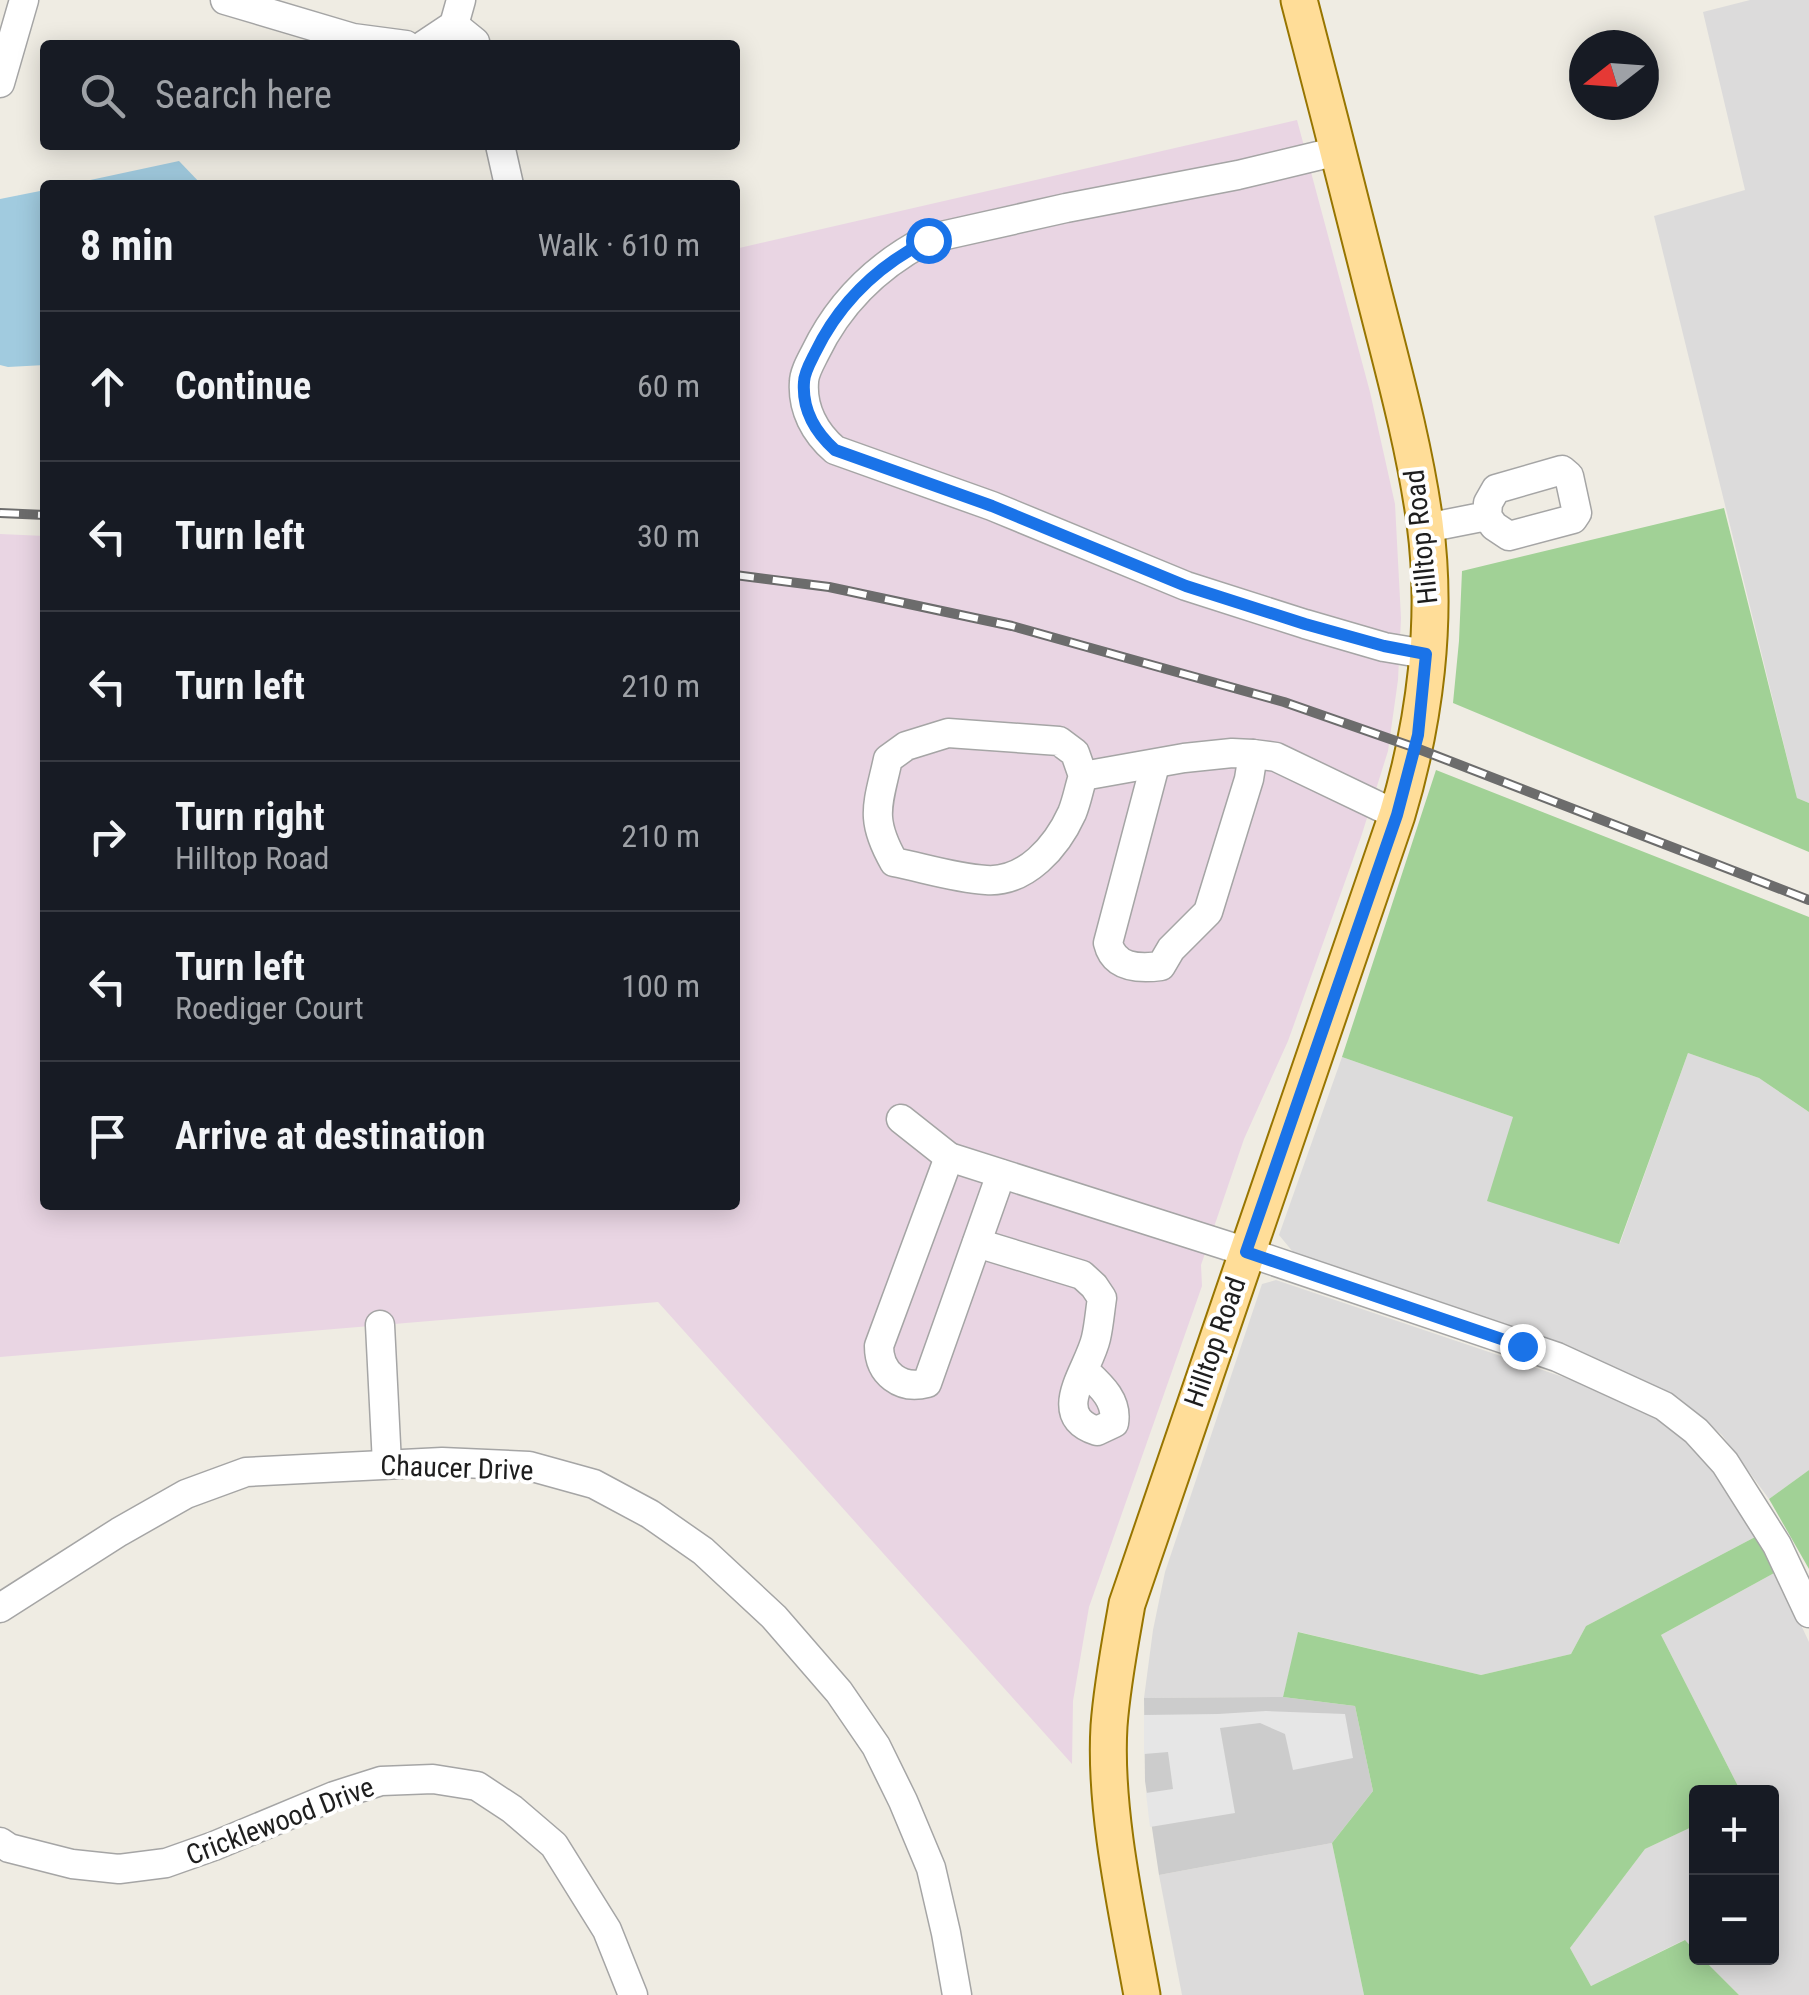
<!DOCTYPE html>
<html lang="en">
<head>
<meta charset="utf-8">
<style>
  :root { --surface:#171b24; --page:#242831; --text:#f1f3f6; --muted:#9ea1a6; --line:#363941 }
  body { margin:0; font-family:"Roboto Condensed",sans-serif; background:var(--page); color:var(--text) }
  .controls { position:absolute; right:30px; bottom:30px; display:grid; overflow:hidden; border-radius:10px; box-shadow:0 5px 25px #0003 }
  .controls button { width:90px; height:90px; display:grid; place-items:center; padding:0; border:0; border-bottom:2px solid var(--line); background:var(--surface); color:var(--text); font:50px sans-serif }
  .compass { position:absolute; left:1569px; top:30px; width:90px; height:90px; border-radius:50%; background:var(--surface); box-shadow:0 5px 25px #0003; rotate:253deg }
  .stop { position:absolute; width:30px; height:30px; margin:-22px; border:8px solid #1a73e8; border-radius:50%; background:#fff }
  .stop.end { background:#1a73e8; border-color:#fff; box-shadow:0 2px 10px #0008 }
  .list { margin:0; padding:0; list-style:none }
  h2 { display:flex; justify-content:space-between; align-items:center; height:130px; margin:0; padding:0 40px; font-size:42px }
  h2 small { font-size:32px; font-weight:400; color:var(--muted) }
  .list li { display:grid; grid-template-columns:65px 1fr auto; gap:30px; align-items:center; box-sizing:border-box; height:150px; padding:0 40px; border-top:2px solid var(--line) }
  .list b { display:block; font-size:38px; white-space:nowrap }
  .list p { margin:0; font-size:32px; white-space:nowrap; color:var(--muted) }
  .list em { font-size:32px; font-style:normal; color:var(--muted) }
  .icon { flex:none; width:55px; height:55px; fill:none; stroke:currentColor; stroke-width:2; stroke-linecap:round; stroke-linejoin:round }
  .map { position:relative; flex:none; width:1809px; height:1995px; overflow:hidden }
  .search { position:absolute; background:var(--surface); box-shadow:0 5px 25px #0003; left:40px; top:40px; width:700px; height:110px; display:flex; align-items:center; gap:25px; box-sizing:border-box; padding:0 35px; border-radius:10px; color:var(--muted); font-size:38px }
  .panel { position:absolute; background:var(--surface); box-shadow:0 5px 25px #0003; left:40px; top:180px; width:700px; height:1030px; border-radius:10px }
  .map>svg:first-child { display:block }
  .residential { fill:#dcdbdb }
  .industrial { fill:#e9d5e3 }
  .religious { fill:#ccc }
  .forest { fill:#a1d196 }
  .parking { fill:#e6e6e6 }
  .water { fill:#a1cbdf }
  .lines { fill:none; stroke-linecap:round; stroke-linejoin:round }
  .minor-casing { stroke:#a5a5a5; stroke-width:31 }
  .major-casing { stroke:#977500; stroke-width:39 }
  .minor { stroke:#fff; stroke-width:28 }
  .major { stroke:#ffdd98; stroke-width:35 }
  .rail-casing { stroke:#6c6c6c; stroke-width:10 }
  .rail { stroke:#fff; stroke-width:6; stroke-dasharray:19; stroke-linecap:butt }
  .route { stroke:#1a73e8; stroke-width:12 }
  .labels { text-anchor:middle; dominant-baseline:central; stroke-width:8; stroke-linejoin:round; paint-order:stroke }
  .street-label { font-size:28px; fill:#1e1e1e; stroke:#fff }
</style>
</head>
<body>
<div class="map">
<svg width="1809" height="1995" viewBox="0 0 1809 1995">
  <rect width="100%" height="100%" fill="#efece3"/>
  <g class="residential">
    <path d="M1750 0H1809V803L1797 798 1654 216 1745 190 1703 12Z"/>
    <path d="M1688 1053 1759 1078 1809 1112V1470L1769 1499 1722 1435 1678 1397 1636 1378 1293 1252 1279 1235 1342 1057 1513 1117 1620 1243Z"/>
    <path d="M1276 1280 1619 1396 1660 1418 1691 1443 1727 1487 1757 1536 1586 1626 1571 1654 1481 1675 1299 1632 1283 1697 1144 1698 1153 1630 1165 1572 1262 1284Z"/>
    <path d="M1776 1572 1809 1642V1995H1739L1702 1958H1772V1792H1741L1661 1635Z"/>
    <path d="M1696 1825V1952L1684 1940 1591 1986 1570 1948 1645 1849Z"/>
    <path d="M1332 1843 1364 1995H1182L1159 1875Z"/>
  </g>
  <path class="industrial" d="M1297 120 1370 392 1395 504 1401 618 1398 680 1388 751 1361 837 1288 1041 1244 1139 1201 1265 1202 1286 1089 1607 1073 1701 1072 1764 658 1302 0 1357V534L45 536V1205H735V249Z"/>
  <path class="religious" d="M1283 1697 1355 1706 1373 1791 1332 1843 1159 1875 1145 1781 1144 1698Z"/>
  <g class="forest">
    <path d="M1724 508 1797 798 1809 803V852L1453 703 1459 641 1462 571Z"/>
    <path d="M1436 770 1809 917V1112L1759 1078 1688 1053 1619 1244 1487 1201 1513 1117 1342 1057Z"/>
    <path d="M1809 1470V1569L1769 1499Z"/>
    <path d="M1757 1536 1776 1572 1661 1635 1741 1792H1696V1825L1645 1849 1570 1948 1591 1986 1685 1940 1696 1952V1958H1702L1739 1995H1364L1332 1843 1373 1791 1355 1706 1283 1697 1298 1632 1481 1675 1571 1654 1586 1626Z"/>
  </g>
  <path class="parking" d="M1266 1711 1345 1714 1353 1758 1293 1770 1285 1734 1260 1723 1220 1728 1235 1813 1150 1827 1146 1793 1173 1789 1168 1752 1144 1754V1715L1218 1714Z"/>
  <g class="water">
    <path d="M179 161 202 185H67Z"/>
    <path d="M45 190V365L8 367 0 365V199Z"/>
  </g>
  <g class="lines">
    <defs>
      <g id="minor">
        <path d="M225 0 353 38 406 45"/>
        <path d="M454 25 475 42V45"/>
        <path d="M424 45 454 25 461 0"/>
        <path d="M0 83 24 0"/>
        <path d="M500 145 509 185"/>
        <path d="M1338 151 1238 175 1066 208 928 239C878 265 839 303 815 353 811 361 804 373 804 382 802 409 815 433 835 450L992 506 1186 586 1305 624 1384 647 1426 654"/>
        <path d="M1426 528 1487 516 1494 526 1509 536 1573 519 1577 513 1569 476 1562 470 1496 489 1488 503 1487 516"/>
        <path d="M1155 765 1108 943C1114 968 1138 969 1161 966L1171 949 1208 912 1249 779 1253 754"/>
        <path d="M1083 776 1075 753 1059 741 948 733 906 746 888 759C878 805 869 818 894 862 924 868 955 878 986 880 1026 883 1057 846 1072 813 1077 801 1079 788 1083 776L1184 758 1232 753 1253 754 1276 757 1397 815"/>
        <path d="M901 1119 949 1157 1247 1252 1557 1357 1664 1406 1696 1431 1725 1463 1777 1545 1809 1613"/>
        <path d="M949 1157 879 1346C879 1374 901 1390 927 1383L1001 1174"/>
        <path d="M977 1243 1082 1275 1094 1286 1102 1298C1100 1311 1099 1325 1096 1338 1089 1370 1048 1415 1097 1431L1114 1423C1118 1400 1100 1385 1084 1370"/>
        <path d="M380 1325 387 1464"/>
        <path d="M0 1608 119 1532 186 1494 246 1472 442 1462 529 1466 594 1484 650 1514 703 1551 774 1617 839 1692 876 1746 903 1801 931 1868 946 1933 957 1995"/>
        <path d="M0 1842 9 1848 72 1864 119 1869 166 1863 214 1846 334 1796 381 1781 433 1779 477 1786 512 1809 554 1845 607 1930 633 1995"/>
      </g>
      <path id="major" d="M1142 1995C1127 1912 1104 1810 1109 1726 1112 1685 1120 1644 1127 1604L1397 815C1425 722 1438 620 1425 523 1414 443 1392 365 1372 286 1348 191 1324 95 1299 0"/>
    </defs>
    <use href="#minor" class="minor-casing"/>
    <use href="#major" class="major-casing"/>
    <use href="#minor" class="minor"/>
    <use href="#major" class="major"/>
    <defs>
      <g id="rail">
        <path d="M0 513 45 515"/>
        <path d="M735 575 829 587 1012 626 1284 702 1416 748 1809 900"/>
      </g>
    </defs>
    <use href="#rail" class="rail-casing"/>
    <use href="#rail" class="rail"/>
  </g>
  <g class="lines">
    <path class="route" d="M928 240C879 265 839 303 815 353 811 361 804 373 804 382 802 409 815 432 835 450L992 506 1186 586 1305 624 1384 646 1426 654 1418 735 1397 815 1246 1252 1522 1346"/>
  </g>
  <g class="labels">
    <g class="street-label">
      <text transform="translate(1421 537) rotate(-96)">Hilltop Road</text>
      <text transform="translate(1215 1342) rotate(-71)">Hilltop Road</text>
      <text transform="translate(457 1468) rotate(2)">Chaucer Drive</text>
      <text transform="translate(280 1821) rotate(-21)">Cricklewood Drive</text>
    </g>
  </g>
</svg>
<div class="controls">
<button>+</button>
<button>−</button>
</div>
<svg class="compass" viewBox="-18 -18 36 36"><path d="M0-13l5 13h-10z" fill="#e53935"/><path d="M0 13l5-13h-10z" fill="#9ea1a6"/></svg>
<div class="stop" style="left:928px;top:240px"></div>
<div class="stop end" style="left:1522px;top:1346px"></div>
<div class="search"><svg class="icon" aria-label="search" viewBox="0 0 24 24"><circle cx="10" cy="10" r="6"/><path d="M15 15l6 6"/></svg>Search here</div>
<section class="panel">
<h2>8 min<small>Walk · 610 m</small></h2>
<ul class="list">
<li><svg class="icon" aria-label="ahead" viewBox="0 0 24 24"><path d="M12 20V5M6 11l6-6 6 6"/></svg><div><b>Continue</b></div><em>60 m</em></li>
<li><svg class="icon" aria-label="left" viewBox="0 0 24 24"><path d="M17 20v-9H6M10 6l-5 5 5 5"/></svg><div><b>Turn left</b></div><em>30 m</em></li>
<li><svg class="icon" aria-label="left" viewBox="0 0 24 24"><path d="M17 20v-9H6M10 6l-5 5 5 5"/></svg><div><b>Turn left</b></div><em>210 m</em></li>
<li><svg class="icon" aria-label="right" viewBox="0 0 24 24"><path d="M7 20v-9h11M14 6l5 5-5 5"/></svg><div><b>Turn right</b><p>Hilltop Road</p></div><em>210 m</em></li>
<li><svg class="icon" aria-label="left" viewBox="0 0 24 24"><path d="M17 20v-9H6M10 6l-5 5 5 5"/></svg><div><b>Turn left</b><p>Roediger Court</p></div><em>100 m</em></li>
<li><svg class="icon" aria-label="arrive" viewBox="0 0 24 24"><path d="M6 21V4h12l-3 4 3 4H6"/></svg><div><b>Arrive at destination</b></div></li>
</ul>
</section>
</div>
</body>
</html>
